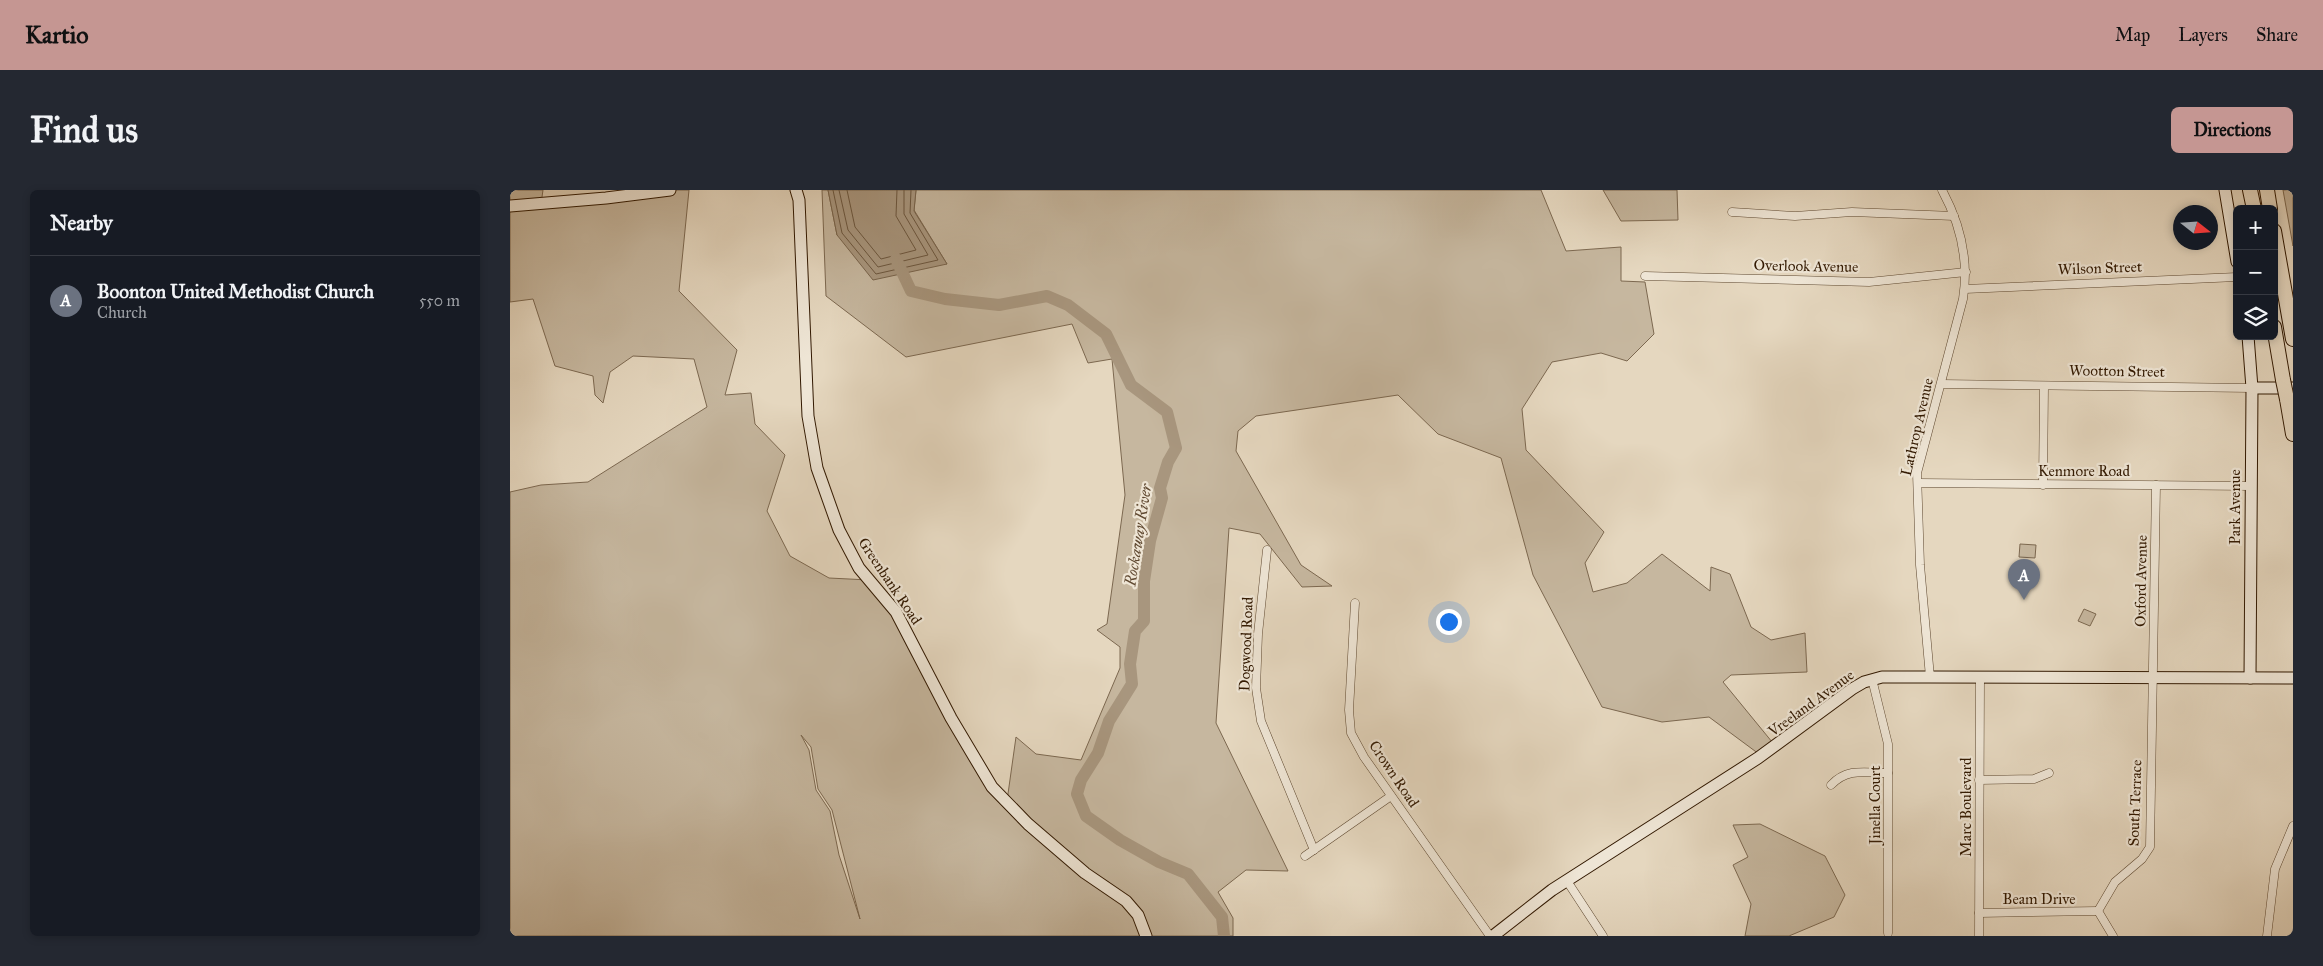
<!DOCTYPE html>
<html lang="en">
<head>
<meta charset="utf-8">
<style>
  :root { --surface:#171b24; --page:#242831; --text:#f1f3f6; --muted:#9ea1a6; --line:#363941; --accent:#c59692 }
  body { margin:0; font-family:"IM FELL Great Primer",serif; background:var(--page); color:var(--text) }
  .controls { position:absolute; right:15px; top:15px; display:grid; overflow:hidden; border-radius:8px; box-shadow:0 2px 8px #0003 }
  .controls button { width:45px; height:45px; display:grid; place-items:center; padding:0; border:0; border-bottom:1px solid var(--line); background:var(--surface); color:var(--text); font:25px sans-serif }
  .compass { position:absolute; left:1663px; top:15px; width:45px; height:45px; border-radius:50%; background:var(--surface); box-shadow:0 2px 8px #0003; rotate:107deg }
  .you { position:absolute; left:938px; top:431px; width:18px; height:18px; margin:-12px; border:4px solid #fff; border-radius:50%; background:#1a73e8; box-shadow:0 0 0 8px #1a73e833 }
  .badge { display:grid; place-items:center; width:32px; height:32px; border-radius:50%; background:var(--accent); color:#fff; font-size:16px; font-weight:700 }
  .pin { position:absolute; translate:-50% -41px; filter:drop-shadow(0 1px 2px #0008) }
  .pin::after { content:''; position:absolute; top:26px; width:18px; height:15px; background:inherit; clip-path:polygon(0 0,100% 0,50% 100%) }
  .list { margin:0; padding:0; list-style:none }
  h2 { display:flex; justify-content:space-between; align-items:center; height:65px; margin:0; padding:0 20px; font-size:21px }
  h2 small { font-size:16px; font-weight:400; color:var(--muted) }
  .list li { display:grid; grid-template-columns:32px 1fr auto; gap:15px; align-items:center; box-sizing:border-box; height:90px; padding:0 20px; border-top:1px solid var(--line) }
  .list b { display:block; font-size:19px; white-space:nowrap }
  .list p { margin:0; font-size:16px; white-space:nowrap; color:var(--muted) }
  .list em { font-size:16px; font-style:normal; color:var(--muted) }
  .icon { flex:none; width:28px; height:28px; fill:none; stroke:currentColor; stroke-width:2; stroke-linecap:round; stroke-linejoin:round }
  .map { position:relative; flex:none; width:1783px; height:746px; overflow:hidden; border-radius:8px }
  header { display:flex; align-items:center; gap:30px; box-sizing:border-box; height:70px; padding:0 25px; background:var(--accent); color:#111 }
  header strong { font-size:24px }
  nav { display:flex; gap:28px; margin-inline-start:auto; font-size:18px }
  .intro { display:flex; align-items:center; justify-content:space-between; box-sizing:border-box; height:120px; padding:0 30px }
  h1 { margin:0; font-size:35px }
  .button { padding:12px 22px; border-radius:8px; background:var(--accent); color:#111; font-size:18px; font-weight:700 }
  main { display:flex; gap:30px; padding:0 30px }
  aside { flex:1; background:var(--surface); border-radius:8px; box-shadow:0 2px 8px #0003 }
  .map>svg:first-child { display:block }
  .green { fill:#c6b79f; stroke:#7c6850; fill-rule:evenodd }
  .water { fill:#a8967e; stroke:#78644c }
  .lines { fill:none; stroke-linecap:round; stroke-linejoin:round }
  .shore { stroke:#6c573f; stroke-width:1 }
  .river { stroke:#a8967e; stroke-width:12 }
  .street-casing { stroke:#5e4830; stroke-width:9 }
  .secondary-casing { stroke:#311800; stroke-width:13 }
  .highway-casing { stroke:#311800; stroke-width:16 }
  .street { stroke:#eee5d5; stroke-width:8 }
  .secondary { stroke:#eee5d5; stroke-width:11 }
  .highway { stroke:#e5d7bf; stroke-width:14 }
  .highway-bridge-casing { stroke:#311800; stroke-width:16; stroke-linecap:butt }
  .highway-bridge { stroke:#e5d7bf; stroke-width:14 }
  .labels { text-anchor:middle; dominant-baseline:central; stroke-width:4.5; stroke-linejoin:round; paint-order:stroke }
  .street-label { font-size:15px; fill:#311800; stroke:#eee5d5 }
  .water-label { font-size:16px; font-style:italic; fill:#614a32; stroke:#eee5d5 }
</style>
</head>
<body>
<header>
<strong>Kartio</strong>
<nav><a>Map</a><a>Layers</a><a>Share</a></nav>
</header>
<div class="intro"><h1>Find us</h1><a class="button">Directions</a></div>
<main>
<aside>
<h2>Nearby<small></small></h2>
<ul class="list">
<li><span class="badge" style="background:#6b7280">A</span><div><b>Boonton United Methodist Church</b><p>Church</p></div><em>550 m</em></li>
</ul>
</aside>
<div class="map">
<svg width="1783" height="746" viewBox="0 0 1783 746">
  <rect width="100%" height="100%" fill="#e5d7bf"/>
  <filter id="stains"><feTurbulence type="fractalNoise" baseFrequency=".004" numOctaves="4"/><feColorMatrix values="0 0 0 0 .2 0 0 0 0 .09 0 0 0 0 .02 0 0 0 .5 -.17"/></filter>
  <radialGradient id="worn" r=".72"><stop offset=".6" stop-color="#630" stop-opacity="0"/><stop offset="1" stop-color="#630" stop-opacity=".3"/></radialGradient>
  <g class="green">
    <path d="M0 0H33L31 14 134 0H179L169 101 227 160 215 205 241 203 245 234 275 265 257 321 280 366 319 388 359 390 379 412 496 618 506 547 526 564 571 570 610 478V457L587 440 597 434 615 305 602 169 578 173 562 134 396 167 316 106 312 0H318L327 45 437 74 404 20 406 0H1031L1056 61 1111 57V91L1135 92 1144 144 1117 171 1091 163 1042 172 1012 219 1016 260 1094 342 1075 373 1083 402 1117 393 1152 364 1200 401 1201 377 1220 384 1241 437 1261 450 1295 443 1297 482 1221 485 1213 492 1267 558 1253 567 1199 527 1152 532 1092 517 1023 385 991 268 928 244 888 205 746 226 728 241 726 261 791 375 822 396 792 397 750 344 719 338 706 533 778 681 736 680 708 702 723 728V746H0V302L31 295 78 292 197 217 184 169 123 166 100 182 93 213 85 205 83 186 45 176 23 109 0 112ZM291 545 301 557 308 599 322 620 350 729 329 665 320 621 306 600 299 560Z"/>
    <path d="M1093 0H1167L1168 30 1111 31Z"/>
    <path d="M1773 0H1783V56Z"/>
    <path d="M1510 354 1526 355 1525 368 1509 367Z"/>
    <path d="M1574 419 1586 424 1580 436 1568 431Z"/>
    <path d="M1250 634 1315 666 1335 705 1324 727 1279 746H1235L1241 714 1223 675 1238 667 1223 635Z"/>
  </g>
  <path class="water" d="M318 0H406L404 21 437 74 363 90 327 45Z"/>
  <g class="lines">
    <g class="shore">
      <path d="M323 0 332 43 366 84 428 70 400 23 401 0"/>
      <path d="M329 0 338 40 368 77 418 65 394 24V0"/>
      <path d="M337 0 345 37 371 69 406 60 386 26 387 0"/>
    </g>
    <path class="river" d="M386 69 401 101 435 109 489 115 537 106 558 115 596 144 621 195 657 222 666 258 658 272 650 298 652 308 640 351 634 391V431L625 441 620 474 622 494 599 531 588 563 571 590 567 604 576 626 610 650 649 672 678 684 712 727 714 746"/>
    <defs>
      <g id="street">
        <path d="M1222 22 1285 26 1342 22 1444 26"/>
        <path d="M1135 86 1359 92 1456 82"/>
        <path d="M1455 99 1727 87"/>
        <path d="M1431 194 1742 198"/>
        <path d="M1408 293 1740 296"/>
        <path d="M1533 295 1534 196"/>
        <path d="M757 360 748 444 746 498 751 531 804 660"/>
        <path d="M845 413 839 520 841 543 854 567 980 746"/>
        <path d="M1420 487 1410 375 1407 283 1453 109C1459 71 1450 33 1432 0"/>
        <path d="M1362 489 1378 554V743"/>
        <path d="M1469 590 1524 589 1539 583"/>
        <path d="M1321 595C1338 577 1356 583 1378 583"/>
        <path d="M795 666 881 606"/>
        <path d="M1057 691 1093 746"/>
        <path d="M1469 723 1588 721"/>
        <path d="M1469 746 1470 487"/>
        <path d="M1603 746 1588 721 1605 692 1632 669 1640 657 1646 295"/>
        <path d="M1757 746 1765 679 1783 636"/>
      </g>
      <g id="secondary">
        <path d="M286 0 289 10 298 226 307 278 329 340 349 378 386 422 441 528 482 597 518 634 575 683 616 711 628 725 636 746"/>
        <path d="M1715 0 1727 72"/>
        <path d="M0 16 96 8 160 0"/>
        <path d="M1738 146 1742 198 1740 488"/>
        <path d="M1742 198H1783"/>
        <path d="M983 746 1042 700 1248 568 1342 499 1354 492 1372 487H1420L1783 488"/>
      </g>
      <g id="highway">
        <path d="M1740 0 1744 19"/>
        <path d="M1757 0 1760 19"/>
        <path d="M1764 41 1783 149"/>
        <path d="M1764 137 1773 190"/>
        <path d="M1777 209 1783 244"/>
      </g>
    </defs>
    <use href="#street" class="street-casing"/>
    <use href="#secondary" class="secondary-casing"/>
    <use href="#highway" class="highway-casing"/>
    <use href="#street" class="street"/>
    <use href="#secondary" class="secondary"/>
    <use href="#highway" class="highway"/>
    <defs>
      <path id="highway-bridge" d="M1773 190 1777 209"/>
    </defs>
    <use href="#highway-bridge" class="highway-bridge-casing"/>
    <use href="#highway-bridge" class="highway-bridge"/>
  </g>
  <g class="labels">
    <g class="street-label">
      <text transform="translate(1296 76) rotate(1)">Overlook Avenue</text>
      <text transform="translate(1590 78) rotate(-2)">Wilson Street</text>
      <text transform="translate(1607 181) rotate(1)">Wootton Street</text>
      <text transform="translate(1407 237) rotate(-77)">Lathrop Avenue</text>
      <text x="1574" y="281">Kenmore Road</text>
      <text transform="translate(1725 317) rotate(-90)">Park Avenue</text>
      <text transform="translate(380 391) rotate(56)">Greenbank Road</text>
      <text transform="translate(1631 391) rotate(-89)">Oxford Avenue</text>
      <text transform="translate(736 454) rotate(-88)">Dogwood Road</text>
      <text transform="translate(1301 513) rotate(-36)">Vreeland Avenue</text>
      <text transform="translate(884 584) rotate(56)">Crown Road</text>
      <text transform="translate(1625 613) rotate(-88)">South Terrace</text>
      <text transform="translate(1365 615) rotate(-90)">Jinella Court</text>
      <text transform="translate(1456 617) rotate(-90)">Marc Boulevard</text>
      <text x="1529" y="709">Beam Drive</text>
    </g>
    <g class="water-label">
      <text transform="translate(628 345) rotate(-81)">Rockaway River</text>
    </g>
  </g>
  <rect width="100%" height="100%" filter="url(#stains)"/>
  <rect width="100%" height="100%" fill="url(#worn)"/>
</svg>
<div class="controls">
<button>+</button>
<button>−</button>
<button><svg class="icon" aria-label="layers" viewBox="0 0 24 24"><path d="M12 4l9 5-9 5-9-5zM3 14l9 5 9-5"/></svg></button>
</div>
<svg class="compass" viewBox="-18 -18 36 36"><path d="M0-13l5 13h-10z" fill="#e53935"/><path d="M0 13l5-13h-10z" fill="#9ea1a6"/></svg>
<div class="you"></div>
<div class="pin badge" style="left:1514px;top:410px;background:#6b7280">A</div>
</div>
</main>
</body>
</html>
